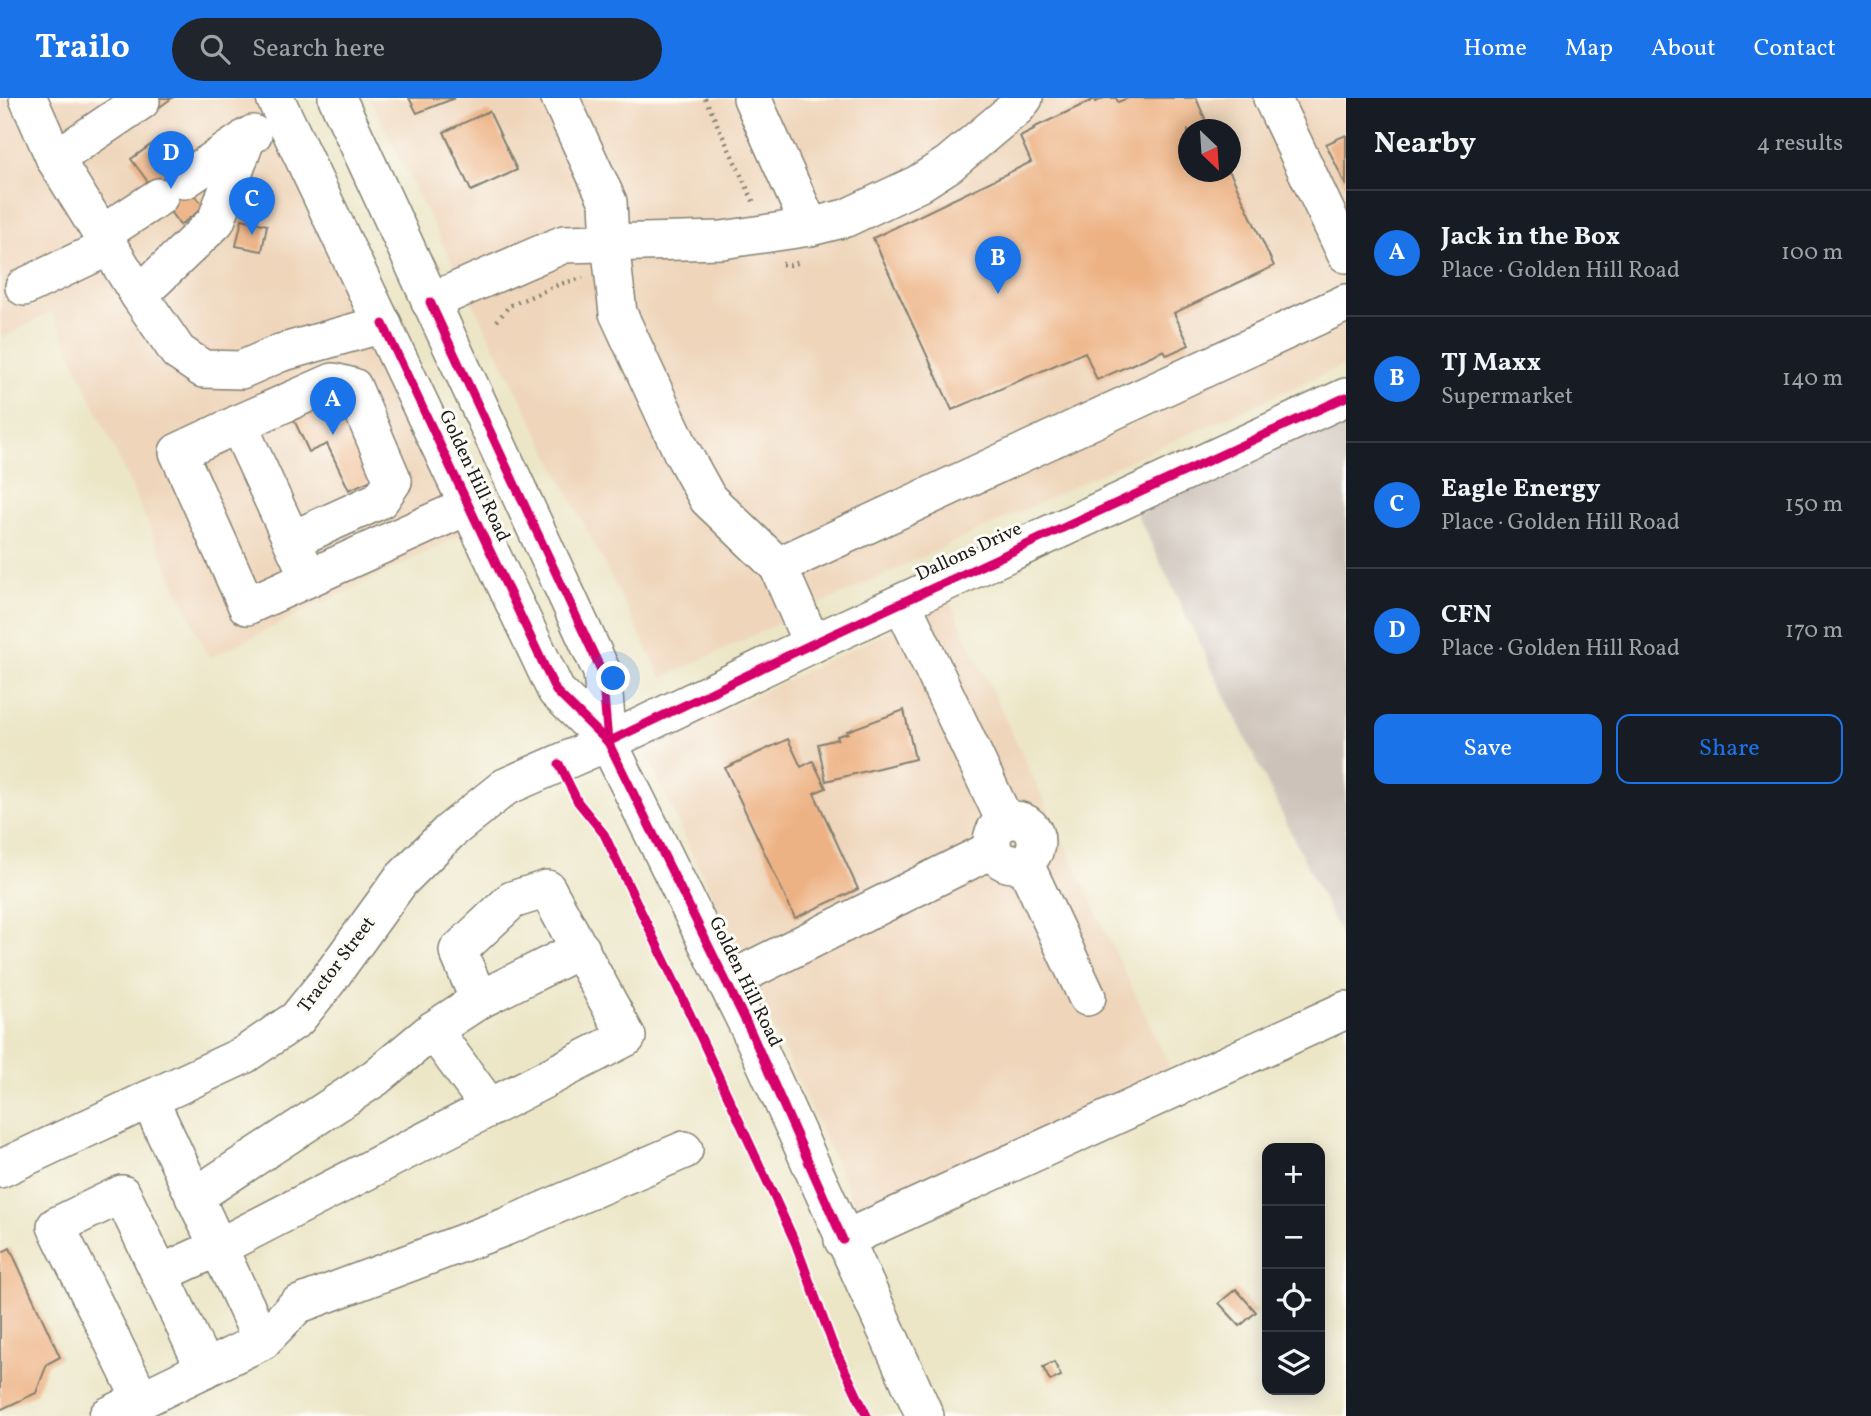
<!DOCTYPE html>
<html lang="en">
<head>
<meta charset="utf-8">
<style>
  :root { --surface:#171b24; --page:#20242c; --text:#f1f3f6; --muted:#9ea1a6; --line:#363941; --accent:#1a73e8 }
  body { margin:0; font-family:Vollkorn,serif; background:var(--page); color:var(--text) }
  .controls { position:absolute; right:21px; bottom:21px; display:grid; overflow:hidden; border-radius:14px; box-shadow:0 4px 18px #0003 }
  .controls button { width:63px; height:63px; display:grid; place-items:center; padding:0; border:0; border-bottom:2px solid var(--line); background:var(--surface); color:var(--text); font:35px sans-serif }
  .compass { position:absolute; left:1178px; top:21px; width:63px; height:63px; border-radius:50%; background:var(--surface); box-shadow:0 4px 18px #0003; rotate:155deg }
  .you { position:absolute; left:614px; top:581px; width:24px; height:24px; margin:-18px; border:5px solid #fff; border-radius:50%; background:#1a73e8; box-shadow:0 0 0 10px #1a73e833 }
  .badge { display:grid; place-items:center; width:46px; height:46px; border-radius:50%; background:var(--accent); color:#fff; font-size:23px; font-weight:700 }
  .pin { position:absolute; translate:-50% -58px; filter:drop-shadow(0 2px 4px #0008) }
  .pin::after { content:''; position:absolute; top:37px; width:24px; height:21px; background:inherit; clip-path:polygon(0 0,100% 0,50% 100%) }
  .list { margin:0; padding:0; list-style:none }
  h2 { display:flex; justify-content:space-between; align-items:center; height:91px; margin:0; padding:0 28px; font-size:30px }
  h2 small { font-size:23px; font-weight:400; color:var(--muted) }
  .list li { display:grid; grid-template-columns:46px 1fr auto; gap:21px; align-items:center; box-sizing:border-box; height:126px; padding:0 28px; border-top:2px solid var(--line) }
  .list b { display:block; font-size:26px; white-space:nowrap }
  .list p { margin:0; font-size:23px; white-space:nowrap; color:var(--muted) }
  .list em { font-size:23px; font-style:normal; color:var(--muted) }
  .actions { display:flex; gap:14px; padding:21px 28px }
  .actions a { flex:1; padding:16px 0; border:2px solid var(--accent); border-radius:14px; text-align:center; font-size:24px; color:var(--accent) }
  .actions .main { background:var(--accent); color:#fff }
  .icon { flex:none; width:38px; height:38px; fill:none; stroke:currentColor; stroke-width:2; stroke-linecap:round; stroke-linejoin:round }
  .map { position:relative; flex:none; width:1346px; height:1318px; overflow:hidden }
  header { display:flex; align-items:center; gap:42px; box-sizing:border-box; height:98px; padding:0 35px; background:var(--accent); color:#fff }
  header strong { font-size:33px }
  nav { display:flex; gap:38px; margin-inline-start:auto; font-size:24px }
  .search { width:490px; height:63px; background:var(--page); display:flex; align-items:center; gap:18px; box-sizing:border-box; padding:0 24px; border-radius:38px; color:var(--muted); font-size:26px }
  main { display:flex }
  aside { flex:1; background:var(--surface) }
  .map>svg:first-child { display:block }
  .built { fill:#efd6bb; fill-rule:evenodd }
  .industrial { fill:#cdc2b9 }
  .building { fill:#edb284 }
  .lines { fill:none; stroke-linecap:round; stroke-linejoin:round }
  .minor-casing { stroke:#848172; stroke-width:40 }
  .path { stroke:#848172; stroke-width:4.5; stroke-dasharray:2 5; stroke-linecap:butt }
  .minor { stroke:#fff; stroke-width:37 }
  .cycleway-casing { stroke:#fdfcf7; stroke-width:13 }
  .cycleway { stroke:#d6006c; stroke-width:9 }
  .labels { text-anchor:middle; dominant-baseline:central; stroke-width:6; stroke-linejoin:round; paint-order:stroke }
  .street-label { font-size:19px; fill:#1c1c1c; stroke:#fdfcf7 }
</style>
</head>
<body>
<header>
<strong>Trailo</strong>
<div class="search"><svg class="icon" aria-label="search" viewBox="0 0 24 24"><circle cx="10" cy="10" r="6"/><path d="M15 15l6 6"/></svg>Search here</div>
<nav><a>Home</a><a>Map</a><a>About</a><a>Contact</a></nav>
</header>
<main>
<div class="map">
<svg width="1346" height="1318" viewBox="0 0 1346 1318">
  <rect width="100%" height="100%" fill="#fdfcf7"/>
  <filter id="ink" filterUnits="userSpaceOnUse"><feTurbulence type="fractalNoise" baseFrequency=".0143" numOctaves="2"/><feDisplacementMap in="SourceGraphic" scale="14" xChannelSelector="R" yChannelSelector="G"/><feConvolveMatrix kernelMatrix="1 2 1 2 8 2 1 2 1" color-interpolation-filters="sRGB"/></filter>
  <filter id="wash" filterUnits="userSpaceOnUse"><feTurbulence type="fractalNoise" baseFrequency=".00686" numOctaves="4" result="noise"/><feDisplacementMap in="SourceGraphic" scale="28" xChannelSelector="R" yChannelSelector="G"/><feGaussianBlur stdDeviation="1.57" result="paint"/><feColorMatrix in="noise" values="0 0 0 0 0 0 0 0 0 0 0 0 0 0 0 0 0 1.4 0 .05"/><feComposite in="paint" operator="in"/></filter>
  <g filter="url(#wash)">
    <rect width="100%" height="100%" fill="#ece6c7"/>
    <g class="built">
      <path d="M0 0H261L468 434 209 560 52 214 3 239 0 233Z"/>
      <path d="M369 0H1346V266L1141 357 662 580ZM1188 32H1230V74H1188Z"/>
      <path d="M950 504 1174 978 861 1119 644 651Z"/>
    </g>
    <path class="industrial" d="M1346 316V848L1137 416Z"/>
    <g id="blocks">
      <g class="building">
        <path d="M139 0H172L150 16Z"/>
        <path d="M409 0H455L417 15Z"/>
        <path d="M1104 0H1116L1118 4 1128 0H1196L1210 32H1188V74H1230L1274 168 1174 215 1189 247 1167 257 1164 252 1097 282 1085 254 952 312 873 140 1031 64 1020 39 1034 32 1033 30 1095 1 1096 4Z"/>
        <path d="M489 13 517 72 471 93 444 34Z"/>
        <path d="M1346 37V88L1326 46Z"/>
        <path d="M155 44 204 109 180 127 131 61Z"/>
        <path d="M242 121 267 127 262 153 236 148Z"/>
        <path d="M351 295 378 379 349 392 327 346 309 354 294 322Z"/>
        <path d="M904 612 915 661 826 683 818 646 838 641 837 638 848 635 847 633Z"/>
        <path d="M788 641 801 669 813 663 826 690 814 695 858 791 795 820 725 670Z"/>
        <path d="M10 1150 60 1259 47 1266 36 1295 0 1312V1155Z"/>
        <path d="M1236 1191 1256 1214 1240 1228 1219 1205Z"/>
        <path d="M1054 1264 1061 1278 1050 1283 1043 1269Z"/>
      </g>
    </g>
  </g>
  <g filter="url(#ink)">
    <use href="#blocks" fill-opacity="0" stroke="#848172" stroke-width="2"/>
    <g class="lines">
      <defs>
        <g id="minor">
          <path d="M28 0 55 61 139 197 178 254 203 271 241 272 280 255 383 226"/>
          <path d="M275 0 556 593 608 644 751 934 925 1318"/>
          <path d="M337 0 602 574 608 644"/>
          <path d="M560 0 608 104 610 144 618 215 681 352 708 401 778 468"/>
          <path d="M752 0 810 129"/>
          <path d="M1272 0 1346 156"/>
          <path d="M55 61 141 3"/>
          <path d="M184 82 253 36"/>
          <path d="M102 136 159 99"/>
          <path d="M24 189 108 149"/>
          <path d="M139 197 216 123 247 39"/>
          <path d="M430 204 564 146 722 142 810 129 846 120 918 86 949 66 1017 9 1024 0"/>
          <path d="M238 326 333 284 353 289 393 383 380 402 292 442"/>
          <path d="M309 480 238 326 178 354 247 508 468 408"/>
          <path d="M902 505 1005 723"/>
          <path d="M812 546 778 468 1346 205"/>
          <circle cx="1014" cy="744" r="22"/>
          <path d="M1024 764 1087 899"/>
          <path d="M726 884 993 751"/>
          <path d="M479 902 581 851"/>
          <path d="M433 932 490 1010"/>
          <path d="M149 1001 262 1243"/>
          <path d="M0 1071 244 957 297 921 329 881 400 783 449 734 505 689 608 644 812 546 1346 299"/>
          <path d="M843 1142 1346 912"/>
          <path d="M160 1176 219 1149 627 939 547 791 512 802 458 853 479 902 433 932 375 980 194 1099"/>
          <path d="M141 1301 56 1128 122 1096 205 1271"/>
          <path d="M108 1318 262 1243 297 1207 505 1129 684 1052"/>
        </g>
      </defs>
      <use href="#minor" class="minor-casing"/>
      <g class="path">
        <path d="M705 0 755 107"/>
        <path d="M782 166 790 167 801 164"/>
        <path d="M497 223 509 208 560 186 583 180"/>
      </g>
      <use href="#minor" class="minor"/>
      <defs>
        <g id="cycleway">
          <path d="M430 204 602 574 608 644"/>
          <path d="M383 226 556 593 608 644 751 934 843 1142"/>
          <path d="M608 644 812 546 1346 299"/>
          <path d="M559 666 578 704 604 736 690 916 795 1144 833 1247 867 1318"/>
        </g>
      </defs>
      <use href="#cycleway" class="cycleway-casing"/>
      <use href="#cycleway" class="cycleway"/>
    </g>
  </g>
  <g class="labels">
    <g class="street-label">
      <text transform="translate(474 378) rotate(65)">Golden Hill Road</text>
      <text transform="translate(969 454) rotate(-25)">Dallons Drive</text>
      <text transform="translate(337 867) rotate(-53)">Tractor Street</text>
      <text transform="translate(745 884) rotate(64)">Golden Hill Road</text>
    </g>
  </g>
</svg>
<div class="controls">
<button>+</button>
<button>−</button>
<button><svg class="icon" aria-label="locate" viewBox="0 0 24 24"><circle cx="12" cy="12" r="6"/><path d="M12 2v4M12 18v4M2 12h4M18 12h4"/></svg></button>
<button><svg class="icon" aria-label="layers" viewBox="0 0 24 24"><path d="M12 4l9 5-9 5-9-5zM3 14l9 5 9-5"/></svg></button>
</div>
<svg class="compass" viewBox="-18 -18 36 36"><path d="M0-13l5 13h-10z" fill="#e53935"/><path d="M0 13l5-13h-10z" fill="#9ea1a6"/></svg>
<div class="you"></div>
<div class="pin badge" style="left:333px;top:337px">A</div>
<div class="pin badge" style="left:998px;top:196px">B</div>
<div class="pin badge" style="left:252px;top:137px">C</div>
<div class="pin badge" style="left:171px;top:91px">D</div>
</div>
<aside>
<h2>Nearby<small>4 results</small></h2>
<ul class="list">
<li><span class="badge">A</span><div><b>Jack in the Box</b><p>Place · Golden Hill Road</p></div><em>100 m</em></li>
<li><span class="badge">B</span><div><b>TJ Maxx</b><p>Supermarket</p></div><em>140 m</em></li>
<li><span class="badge">C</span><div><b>Eagle Energy</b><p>Place · Golden Hill Road</p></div><em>150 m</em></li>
<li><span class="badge">D</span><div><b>CFN</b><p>Place · Golden Hill Road</p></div><em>170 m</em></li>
</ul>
<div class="actions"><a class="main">Save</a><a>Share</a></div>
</aside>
</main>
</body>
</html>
